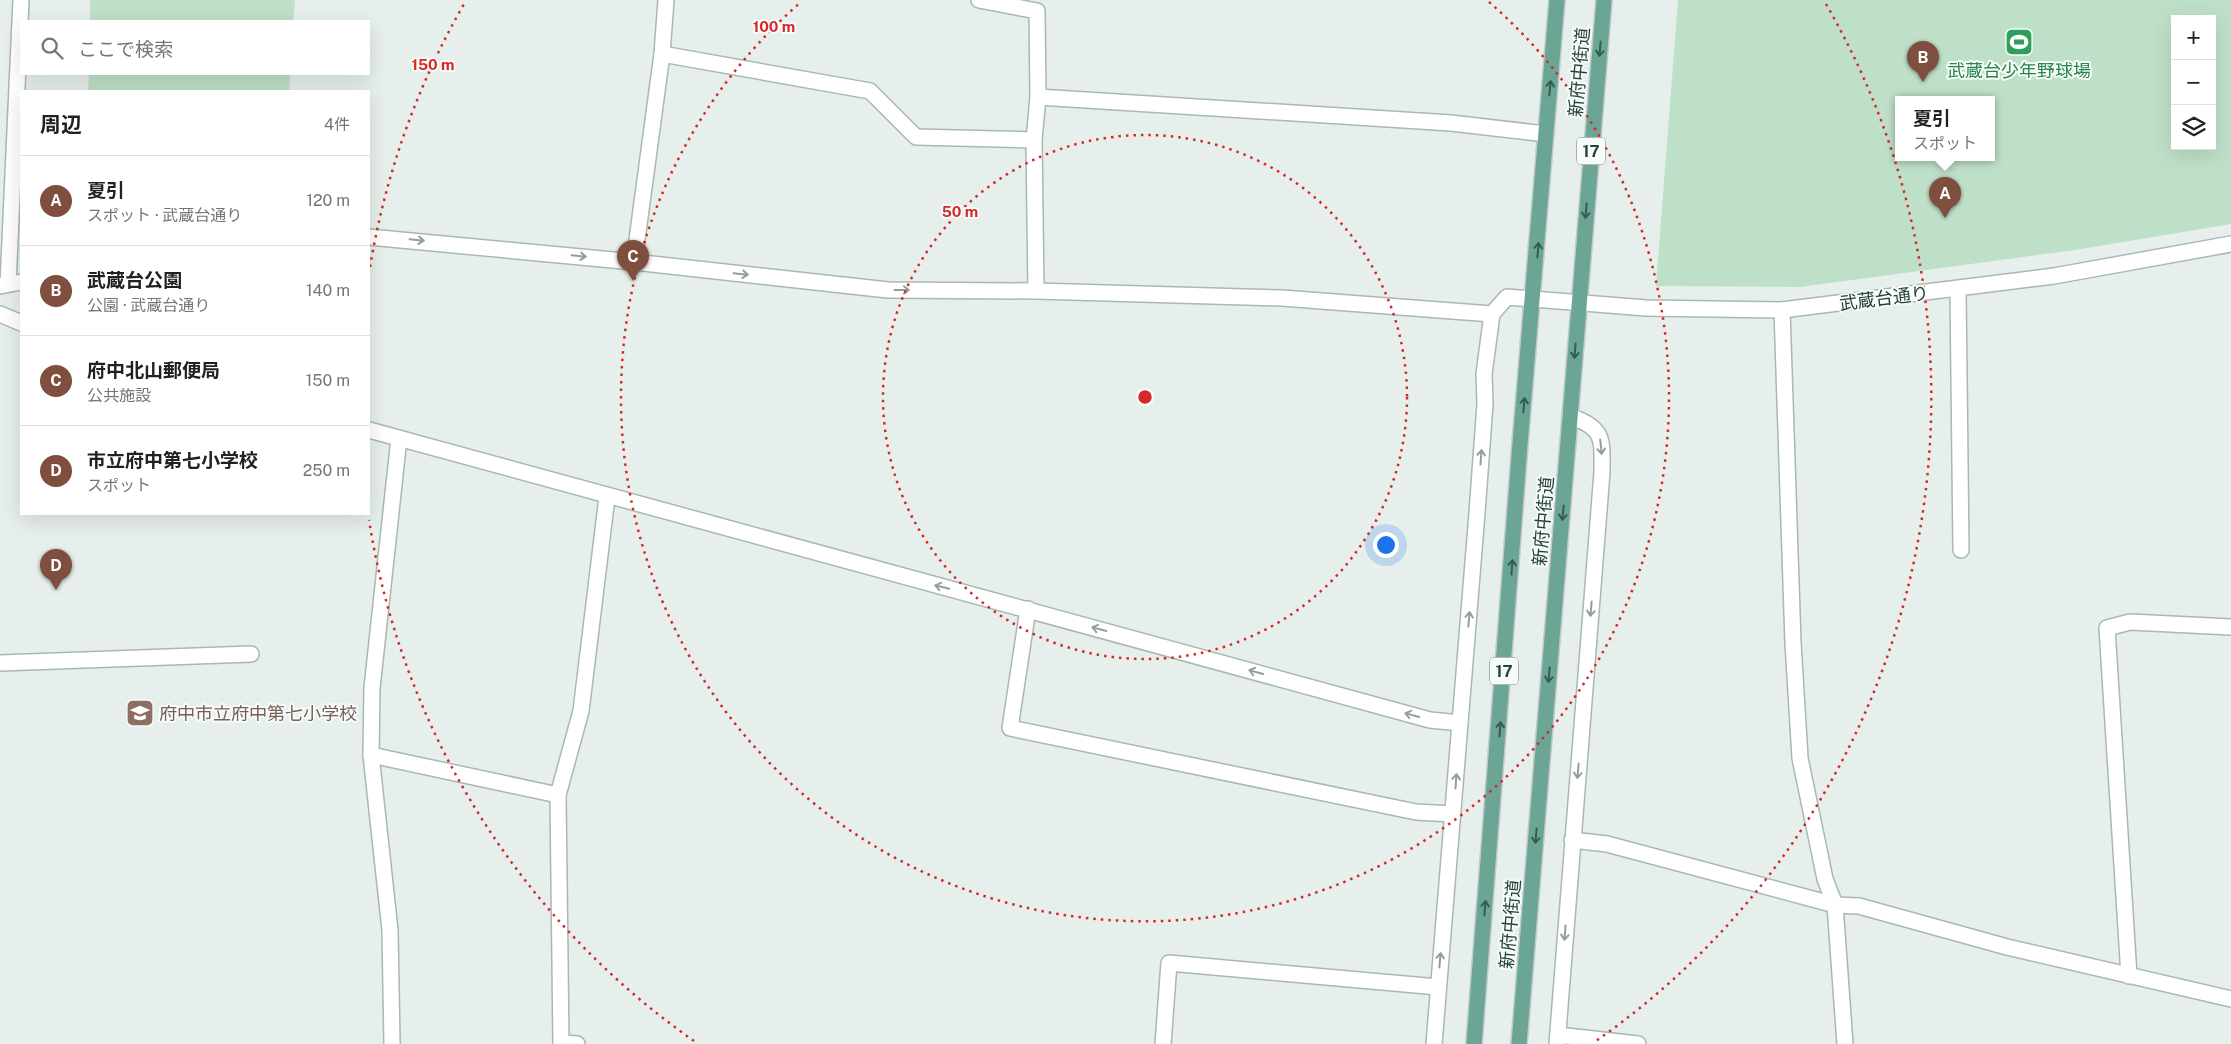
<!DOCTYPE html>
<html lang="ja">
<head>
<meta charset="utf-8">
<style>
  :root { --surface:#fff; --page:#f6f6f6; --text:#202124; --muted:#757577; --line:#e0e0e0; --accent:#7f4e3f }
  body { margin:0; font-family:"Public Sans","Noto Sans JP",sans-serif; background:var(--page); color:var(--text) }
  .controls { position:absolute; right:15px; top:15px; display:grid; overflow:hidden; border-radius:0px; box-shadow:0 5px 20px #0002 }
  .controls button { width:45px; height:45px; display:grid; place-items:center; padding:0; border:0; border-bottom:1px solid var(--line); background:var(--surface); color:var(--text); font:25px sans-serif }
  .you { position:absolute; left:1385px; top:544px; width:18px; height:18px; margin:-12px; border:4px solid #fff; border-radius:50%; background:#1a73e8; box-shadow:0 0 0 8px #1a73e833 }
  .badge { display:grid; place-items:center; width:32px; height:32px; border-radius:50%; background:var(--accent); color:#fff; font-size:16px; font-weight:700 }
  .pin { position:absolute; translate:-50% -41px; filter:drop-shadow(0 1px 2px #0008) }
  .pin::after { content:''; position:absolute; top:26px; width:18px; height:15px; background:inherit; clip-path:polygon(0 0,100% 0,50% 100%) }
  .popup { position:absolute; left:1895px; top:96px; width:100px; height:65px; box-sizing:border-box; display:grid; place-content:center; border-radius:0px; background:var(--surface); filter:drop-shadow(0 1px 4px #0005); font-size:16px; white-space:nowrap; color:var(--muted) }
  .popup b { font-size:19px; color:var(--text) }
  .popup::after { content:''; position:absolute; left:50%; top:100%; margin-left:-10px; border:10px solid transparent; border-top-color:var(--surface) }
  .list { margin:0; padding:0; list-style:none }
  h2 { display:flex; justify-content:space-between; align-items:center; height:65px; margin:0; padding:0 20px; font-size:21px }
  h2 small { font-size:16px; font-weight:400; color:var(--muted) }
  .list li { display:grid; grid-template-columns:32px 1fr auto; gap:15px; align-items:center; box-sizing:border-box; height:90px; padding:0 20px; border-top:1px solid var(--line) }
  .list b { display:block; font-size:19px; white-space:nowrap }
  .list p { margin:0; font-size:16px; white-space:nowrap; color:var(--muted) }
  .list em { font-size:16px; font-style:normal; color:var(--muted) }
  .icon { flex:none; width:28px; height:28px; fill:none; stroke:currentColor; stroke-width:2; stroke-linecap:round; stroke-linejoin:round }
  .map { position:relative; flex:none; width:2231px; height:1044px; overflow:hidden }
  .search { position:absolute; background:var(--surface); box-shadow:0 5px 20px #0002; left:20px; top:20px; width:350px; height:55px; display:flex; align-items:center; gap:12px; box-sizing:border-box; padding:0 18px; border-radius:0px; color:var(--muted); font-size:19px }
  .panel { position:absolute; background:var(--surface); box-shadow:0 5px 20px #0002; left:20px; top:90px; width:350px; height:425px; border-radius:0px }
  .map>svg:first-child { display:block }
  .green { fill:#bfe0c8; fill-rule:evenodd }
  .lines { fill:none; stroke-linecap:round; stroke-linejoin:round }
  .lane-casing { stroke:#a8b8b2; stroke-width:18 }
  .street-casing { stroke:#a8b8b2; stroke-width:18 }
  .primary-casing { stroke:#c2cac8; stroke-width:18 }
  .lane { stroke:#fff; stroke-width:15 }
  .street { stroke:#fff; stroke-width:15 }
  .primary { stroke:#6aa596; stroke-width:15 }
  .oneway { stroke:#365b51 }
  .oneway2 { stroke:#92a09c }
  .ring { fill:none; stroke:#d62828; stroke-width:2.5; stroke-dasharray:2.5 5 }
  .labels { text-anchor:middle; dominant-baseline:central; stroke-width:4; stroke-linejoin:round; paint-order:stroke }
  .shield { fill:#f7fbf9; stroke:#637a73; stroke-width:1 }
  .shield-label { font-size:16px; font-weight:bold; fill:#24423a }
  .leisure-label { font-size:18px; fill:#27864d; stroke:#f7fbf9 }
  .street-label { font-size:18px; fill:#24423a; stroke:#f7fbf9 }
  .education-label { font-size:18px; fill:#785e54; stroke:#f7fbf9; text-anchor:start }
  .centre { fill:#d62828; stroke:#f7fbf9; stroke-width:2.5 }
  .ring-label { font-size:15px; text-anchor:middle; font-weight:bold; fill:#d62828; stroke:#f7fbf9; stroke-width:4; stroke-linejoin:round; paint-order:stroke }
</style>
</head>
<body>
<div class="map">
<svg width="2231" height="1044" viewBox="0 0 2231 1044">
  <rect width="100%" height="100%" fill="#e6efeb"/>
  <g class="green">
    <path d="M90 0H295L293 21H90Z"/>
    <path d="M1678 0H2231V224L2075 250 1800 287 1656 286ZM2175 19H2212V146H2175ZM1899 99H1991V157H1899Z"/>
    <path d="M89 74H290L289 91H88Z"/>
  </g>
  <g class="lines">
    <defs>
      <g id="lane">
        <path d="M369 237 634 262 888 290 1036 291 1282 298 1492 314"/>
        <path d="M0 286 21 282"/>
        <path d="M1958 289 1961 550"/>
        <path d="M0 314 21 323"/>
        <path d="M369 430 1430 720 1460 723"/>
        <path d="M0 663 251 654"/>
        <path d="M371 755 558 795"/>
        <path d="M2129 976 2107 628 2130 622 2231 627"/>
        <path d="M1558 1035 1638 1044"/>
        <path d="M561 1043 577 1044"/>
        <path d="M1163 1044 1169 963 1438 987"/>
      </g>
      <g id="street">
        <path d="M979 0 1037 11 1038 97 1034 140 1036 291"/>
        <path d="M662 54 870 91 916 137 1034 140"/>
        <path d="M1038 97 1451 123 1546 134"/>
        <path d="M634 262 662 54 666 0"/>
        <path d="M8 284 21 0"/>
        <path d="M1782 310 1793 643 1800 758 1825 879 1835 905 1845 1044"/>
        <path d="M1028 609 1010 728 1416 812 1453 814"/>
        <path d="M1572 840 1607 844 1835 905 1859 906 2007 947 2231 999"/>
        <path d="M392 1044 390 930 371 755 372 688 399 438"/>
        <path d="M561 1044 558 795 581 711 607 497"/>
        <path d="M1434 1044 1477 513 1485 404 1484 374 1492 314 1507 297 1646 308 1782 310 2054 276 2231 244"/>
        <path d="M1557 1044 1602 472C1602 438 1605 429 1570 416"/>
      </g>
      <g id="primary">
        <path d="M1474 1044 1520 444 1557 0"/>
        <path d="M1519 1044 1604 0"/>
      </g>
    </defs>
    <use href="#lane" class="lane-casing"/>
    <use href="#street" class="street-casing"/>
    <use href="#primary" class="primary-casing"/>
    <use href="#lane" class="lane"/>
    <use href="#street" class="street"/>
    <use href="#primary" class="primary"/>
  </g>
  <defs><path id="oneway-shaft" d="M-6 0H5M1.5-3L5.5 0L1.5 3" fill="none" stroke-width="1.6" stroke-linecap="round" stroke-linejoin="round" transform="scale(1.25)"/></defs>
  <g class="oneway">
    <use href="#oneway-shaft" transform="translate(1600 49) rotate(95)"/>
    <use href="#oneway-shaft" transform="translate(1550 88) rotate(-85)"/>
    <use href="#oneway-shaft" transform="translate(1586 211) rotate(95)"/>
    <use href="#oneway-shaft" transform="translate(1538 250) rotate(-85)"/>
    <use href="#oneway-shaft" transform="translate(1575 351) rotate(94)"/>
    <use href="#oneway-shaft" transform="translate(1524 405) rotate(-85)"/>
    <use href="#oneway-shaft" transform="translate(1563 513) rotate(95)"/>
    <use href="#oneway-shaft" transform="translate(1512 567) rotate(-86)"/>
    <use href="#oneway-shaft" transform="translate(1549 675) rotate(95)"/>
    <use href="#oneway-shaft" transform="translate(1500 729) rotate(-86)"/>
    <use href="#oneway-shaft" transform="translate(1536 836) rotate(95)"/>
    <use href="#oneway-shaft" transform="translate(1485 908) rotate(-85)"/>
  </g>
  <g class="oneway2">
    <use href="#oneway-shaft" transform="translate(417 240) rotate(6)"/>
    <use href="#oneway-shaft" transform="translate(579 256) rotate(6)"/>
    <use href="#oneway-shaft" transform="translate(741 274) rotate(6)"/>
    <use href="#oneway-shaft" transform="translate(902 290)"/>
    <use href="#oneway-shaft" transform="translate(1601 447) rotate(84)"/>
    <use href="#oneway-shaft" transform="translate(1481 457) rotate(-86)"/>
    <use href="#oneway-shaft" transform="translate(942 587) rotate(-166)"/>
    <use href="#oneway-shaft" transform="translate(1591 609) rotate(95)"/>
    <use href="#oneway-shaft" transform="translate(1469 619) rotate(-85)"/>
    <use href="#oneway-shaft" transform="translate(1099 629) rotate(-165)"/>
    <use href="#oneway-shaft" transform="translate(1256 672) rotate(-165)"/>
    <use href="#oneway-shaft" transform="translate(1412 715) rotate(-165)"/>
    <use href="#oneway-shaft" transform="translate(1578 771) rotate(95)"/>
    <use href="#oneway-shaft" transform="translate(1456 781) rotate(-86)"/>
    <use href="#oneway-shaft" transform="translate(1565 933) rotate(94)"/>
    <use href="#oneway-shaft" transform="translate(1440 960) rotate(-85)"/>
  </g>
  <g class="ring">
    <circle cx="1145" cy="397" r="262"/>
    <path d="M1489 2A524 524 0 1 1 801 2"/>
    <path d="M694 1041A786 786 0 0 1 369 520M370 267A786 786 0 0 1 464 4M1826 4A786 786 0 0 1 1596 1041"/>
  </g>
  <defs>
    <symbol id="stadium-square" viewBox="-11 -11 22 22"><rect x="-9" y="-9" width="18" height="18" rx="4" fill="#2e9e5b" stroke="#f7fbf9"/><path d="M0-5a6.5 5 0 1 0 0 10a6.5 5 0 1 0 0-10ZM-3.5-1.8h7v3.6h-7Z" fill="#fff"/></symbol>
    <symbol id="school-square" viewBox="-11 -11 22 22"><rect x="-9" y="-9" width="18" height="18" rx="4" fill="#8d6e63" stroke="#f7fbf9"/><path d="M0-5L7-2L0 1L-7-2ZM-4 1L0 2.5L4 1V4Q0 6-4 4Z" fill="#fff"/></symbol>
  </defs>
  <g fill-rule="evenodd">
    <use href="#stadium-square" x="2003" y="26" width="32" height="32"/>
    <use href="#school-square" x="124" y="697" width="32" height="32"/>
  </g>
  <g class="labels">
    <g class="shield">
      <rect x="1577" y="137.5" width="28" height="27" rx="4"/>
      <rect x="1490" y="657.5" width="28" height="27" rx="4"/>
    </g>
    <g class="shield-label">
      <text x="1591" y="151">17</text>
      <text x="1504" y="671">17</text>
    </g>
    <g class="leisure-label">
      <text x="2019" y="70">武蔵台少年野球場</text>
    </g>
    <g class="street-label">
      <text transform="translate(1579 72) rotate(-85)">新府中街道</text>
      <text transform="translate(1884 298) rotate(-7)">武蔵台通り</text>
      <text transform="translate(1543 521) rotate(-85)">新府中街道</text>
      <text transform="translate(1510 924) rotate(-85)">新府中街道</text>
    </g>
    <g class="education-label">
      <text x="159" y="713">府中市立府中第七小学校</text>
    </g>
  </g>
  <circle cx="1145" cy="397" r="8" class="centre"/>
  <g class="ring-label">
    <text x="774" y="32">100 m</text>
    <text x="433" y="70">150 m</text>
    <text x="960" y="217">50 m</text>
  </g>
</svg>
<div class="controls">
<button>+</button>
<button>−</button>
<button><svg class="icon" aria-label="layers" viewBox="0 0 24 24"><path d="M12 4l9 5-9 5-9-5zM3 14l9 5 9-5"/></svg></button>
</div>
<div class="you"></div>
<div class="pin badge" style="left:1945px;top:218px">A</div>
<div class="popup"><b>夏引</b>スポット</div>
<div class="pin badge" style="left:1923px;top:82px">B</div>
<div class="pin badge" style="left:633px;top:281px">C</div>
<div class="pin badge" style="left:56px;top:590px">D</div>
<div class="search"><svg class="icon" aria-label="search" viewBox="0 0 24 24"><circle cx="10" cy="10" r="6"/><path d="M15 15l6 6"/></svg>ここで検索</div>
<section class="panel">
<h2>周辺<small>4件</small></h2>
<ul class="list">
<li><span class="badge">A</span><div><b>夏引</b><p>スポット · 武蔵台通り</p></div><em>120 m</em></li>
<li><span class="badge">B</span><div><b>武蔵台公園</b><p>公園 · 武蔵台通り</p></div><em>140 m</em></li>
<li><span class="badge">C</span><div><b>府中北山郵便局</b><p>公共施設</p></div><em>150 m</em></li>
<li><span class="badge">D</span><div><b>市立府中第七小学校</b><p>スポット</p></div><em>250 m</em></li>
</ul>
</section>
</div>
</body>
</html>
